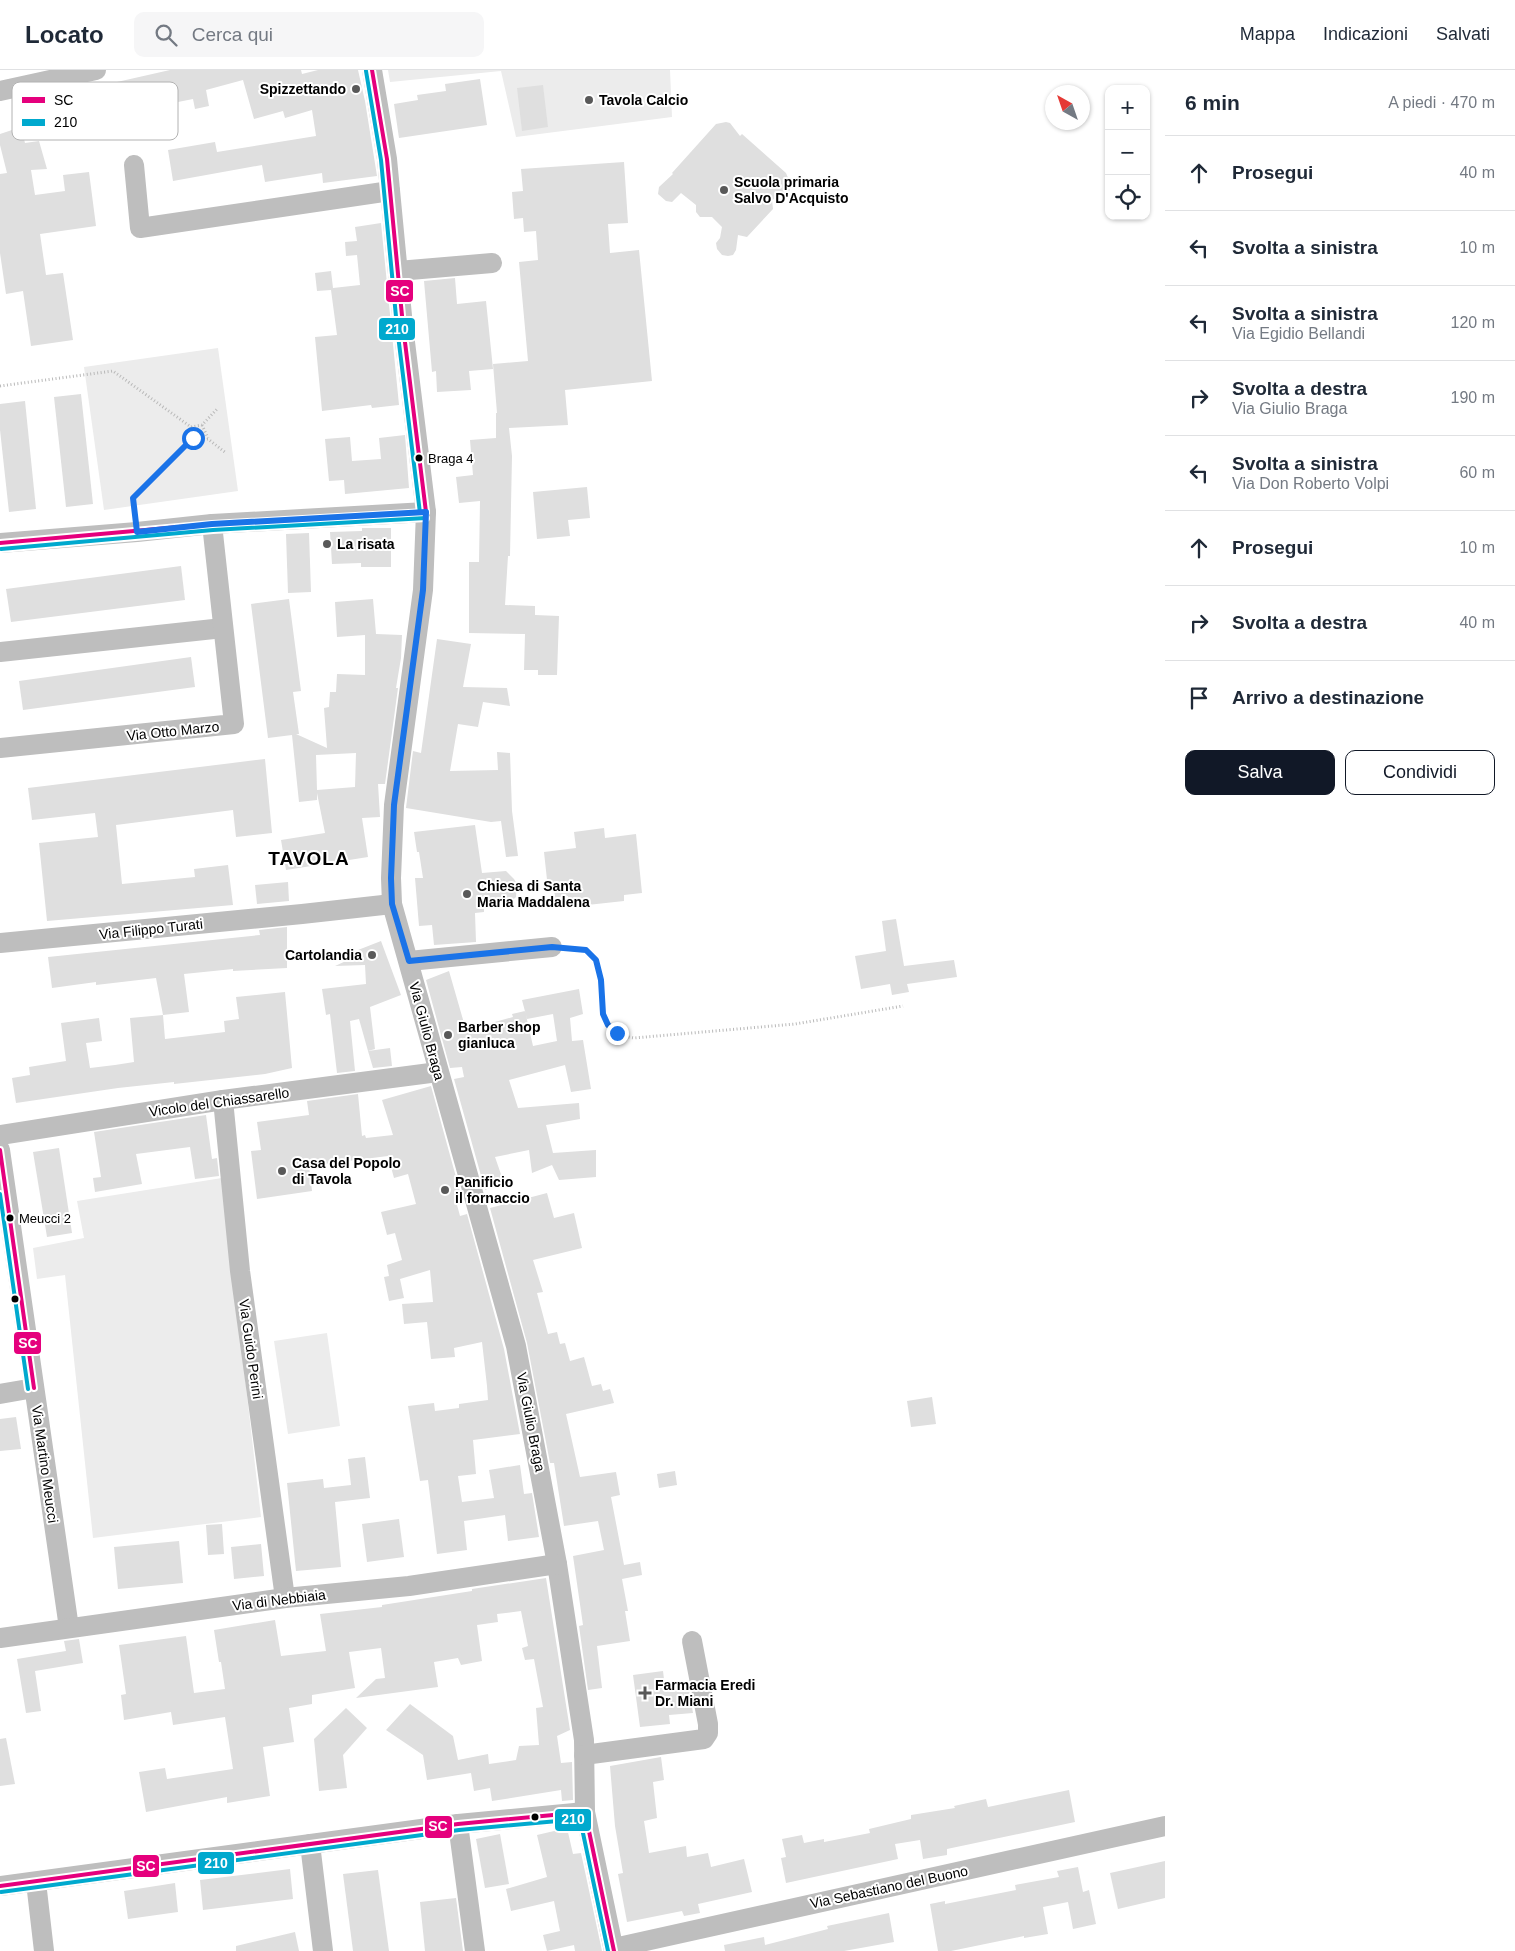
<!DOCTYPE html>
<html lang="it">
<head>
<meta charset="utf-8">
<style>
  :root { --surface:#fff; --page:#f6f6f7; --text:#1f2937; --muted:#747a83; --line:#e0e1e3; --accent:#111827 }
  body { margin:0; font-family:Arial,sans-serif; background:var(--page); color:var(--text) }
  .controls { position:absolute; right:15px; top:15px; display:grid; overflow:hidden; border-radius:10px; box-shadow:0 1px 4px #0004 }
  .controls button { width:45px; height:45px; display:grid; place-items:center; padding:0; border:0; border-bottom:1px solid var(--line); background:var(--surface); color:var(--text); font:25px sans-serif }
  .compass { position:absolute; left:1045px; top:15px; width:45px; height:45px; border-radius:50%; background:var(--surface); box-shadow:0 1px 4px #0004; rotate:320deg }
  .stop { position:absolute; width:15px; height:15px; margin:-11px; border:4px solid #1a73e8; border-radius:50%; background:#fff }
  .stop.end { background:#1a73e8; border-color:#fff; box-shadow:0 1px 5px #0008 }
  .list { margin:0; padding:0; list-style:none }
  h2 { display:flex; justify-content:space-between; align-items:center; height:65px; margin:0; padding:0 20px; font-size:21px }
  h2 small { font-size:16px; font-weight:400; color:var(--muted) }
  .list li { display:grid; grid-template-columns:32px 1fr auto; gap:15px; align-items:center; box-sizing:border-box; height:75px; padding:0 20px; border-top:1px solid var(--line) }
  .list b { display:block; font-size:19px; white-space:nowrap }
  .list p { margin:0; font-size:16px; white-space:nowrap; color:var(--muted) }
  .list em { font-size:16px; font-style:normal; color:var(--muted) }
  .actions { display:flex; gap:10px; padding:15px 20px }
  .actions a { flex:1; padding:11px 0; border:1px solid var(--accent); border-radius:10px; text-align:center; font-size:18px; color:var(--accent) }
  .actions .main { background:var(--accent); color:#fff }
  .icon { flex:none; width:28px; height:28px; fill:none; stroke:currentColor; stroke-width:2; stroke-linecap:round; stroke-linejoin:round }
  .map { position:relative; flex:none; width:1165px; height:1881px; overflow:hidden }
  header { display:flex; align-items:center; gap:30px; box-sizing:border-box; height:70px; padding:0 25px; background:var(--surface); border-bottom:1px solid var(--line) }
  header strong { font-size:24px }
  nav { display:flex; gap:28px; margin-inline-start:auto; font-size:18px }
  .search { width:350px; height:45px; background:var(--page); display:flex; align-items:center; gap:12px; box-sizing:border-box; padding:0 18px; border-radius:10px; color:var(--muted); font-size:19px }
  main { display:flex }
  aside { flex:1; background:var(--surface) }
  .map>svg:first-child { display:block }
  .green { fill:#ececec }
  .building { fill:#dfdfdf; fill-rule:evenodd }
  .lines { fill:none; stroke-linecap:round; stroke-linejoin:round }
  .path { stroke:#b9b9b9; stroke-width:3; stroke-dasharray:1 2.5; stroke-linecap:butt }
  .minor { stroke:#bebebe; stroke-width:20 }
  .bus-1-casing { stroke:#fff; stroke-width:8 }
  .bus-2-casing { stroke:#fff; stroke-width:8 }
  .bus-1 { stroke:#e5007d; stroke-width:4 }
  .bus-2 { stroke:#00a9ce; stroke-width:4 }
  .route { stroke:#1a73e8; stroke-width:6 }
  .poi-dot { fill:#595959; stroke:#fff; stroke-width:2 }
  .bus-dot { fill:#000; stroke:#fff; stroke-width:2 }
  .labels { text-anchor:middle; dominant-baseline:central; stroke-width:4; stroke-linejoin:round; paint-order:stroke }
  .bus-label { font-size:13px; fill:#000; stroke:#fff; text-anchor:start }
  .poi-label { font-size:14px; font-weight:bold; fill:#000; stroke:#fff; text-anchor:start }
  .street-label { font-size:14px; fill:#000; stroke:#fff }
  .district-label { font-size:19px; font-weight:bold; letter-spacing:1px; fill:#000; stroke:#fff }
  .key { fill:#fff; stroke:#b2b2b2; stroke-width:1 }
  .key-label { font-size:14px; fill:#000 }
  .line-badge { stroke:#fff; stroke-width:2 }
  .badge-label { font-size:14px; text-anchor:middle; font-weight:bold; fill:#fff }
</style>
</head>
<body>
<header>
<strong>Locato</strong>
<div class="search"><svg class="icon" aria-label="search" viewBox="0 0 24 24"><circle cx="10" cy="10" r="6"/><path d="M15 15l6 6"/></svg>Cerca qui</div>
<nav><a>Mappa</a><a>Indicazioni</a><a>Salvati</a></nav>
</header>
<main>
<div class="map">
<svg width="1165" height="1881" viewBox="0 0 1165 1881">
  <rect width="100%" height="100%" fill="#fff"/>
  <g class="green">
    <path d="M388 0H670L672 47 516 67 501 1 390 12Z"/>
    <path d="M218 278 238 421 104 440 84 297Z"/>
    <path d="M222 1108 261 1447 93 1468 65 1205 37 1209 33 1178 84 1168 77 1131Z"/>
    <path d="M327 1263 340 1356 288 1364 274 1271Z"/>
  </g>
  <g class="building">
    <path d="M170 0H301L302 4 318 0H358L365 31 377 106 323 113 322 103 265 112 262 95 173 111 168 80 215 72 217 82 316 66 312 40 285 48 283 41 254 49 243 10 206 20 209 36 195 39 193 29 178 32 176 26 151 31 152 36 137 40 142 59 117 66 114 53 51 70 42 36 66 29 64 24Z"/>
    <path d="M480 9 487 55 399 68 394 34 418 30 417 25 446 21 445 14Z"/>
    <path d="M543 15 548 57 522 61 517 18Z"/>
    <path d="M726 52 730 53 740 66 742 64 786 103 791 115 789 122 772 130 773 139 747 167 738 165 736 180 733 185 728 186 722 185 717 179 716 173 720 168 722 157 712 147H700L696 142V135L681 123 672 132 666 131 658 124 659 117 673 104 672 103 716 54Z"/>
    <path d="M21 57 25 73 39 71 47 99 31 100 35 125 65 121 63 105 89 102 96 156 40 164 46 205 63 203 73 270 31 276 23 221 6 224 0 183V104L7 103 0 75V64Z"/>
    <path d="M624 92 628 153 608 154 610 183 639 180 652 311 565 320 568 355 509 358 512 386 510 486H508L505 535 535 536V545L559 546 557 605H538V600H524L525 564 469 563V492H479L480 431 459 433 456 407 473 405 470 370 496 368V343H497L493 294 528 291 519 192 538 190 536 161 524 162 523 148 514 149 512 122 523 121 521 99Z"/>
    <path d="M381 153 399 335 372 338 371 335 322 341 315 267 337 265 331 220 317 221 315 203 331 201 333 218 360 215 357 185 346 186 345 172 357 171 355 157Z"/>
    <path d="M455 208 457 234 486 231 493 299 469 301 471 320 437 322 436 301 432 302 424 211Z"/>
    <path d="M81 324 93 434 66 437 54 327Z"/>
    <path d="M25 331 36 439 9 442 0 360V334Z"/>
    <path d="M405 365 409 418 345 424 344 410 329 411 325 369 350 367 352 391 381 389 379 368Z"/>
    <path d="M587 417 590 448 568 450 570 466 537 469 533 422Z"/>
    <path d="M362 458H391V497H361V493L332 494 330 462 362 461Z"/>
    <path d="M309 463 311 522 288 523 286 464Z"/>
    <path d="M181 496 185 530 11 552 6 519Z"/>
    <path d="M289 529 301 621 293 622 299 664H296L327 678 324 638 329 637 330 622H336L337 604 365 605V565L337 567 335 532 373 529 376 564 402 565 401 588 396 618H398L385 714H378L380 747 362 748 368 787 286 800 281 770 325 763 317 723V730L299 732 292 665 268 668 251 534ZM356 683 355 717 317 720 316 685Z"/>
    <path d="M437 569 471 574 463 617 507 618 510 636 483 632 478 657 458 654 450 701 498 700 497 682 510 683 512 741 518 786 506 787 501 751 491 752 406 738 413 681 421 683Z"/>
    <path d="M191 587 195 617 23 640 19 611Z"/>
    <path d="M265 689 272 763 236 767 233 740 116 755 122 814 195 807 194 799 228 795 233 835 47 851 39 773 98 767 95 743 32 750 28 718Z"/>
    <path d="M475 755 482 803 506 801 514 809 517 814 516 827 507 835 484 839V842L475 843 476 872 434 875 432 855 419 856 415 808H423L419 782H417L414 762Z"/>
    <path d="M604 758 605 768 636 764 642 823 624 825V831L569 837 568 826 555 828 554 818 548 819 544 782 576 778 574 762Z"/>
    <path d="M288 812 289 831 257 834 255 815Z"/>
    <path d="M896 849 904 896 954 890 957 907 907 914 909 922 892 925 890 914 861 919 855 886 886 881 882 851Z"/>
    <path d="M287 857V898L233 901V899L184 904 189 942 163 945 156 908 96 915V912L52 918 48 887 260 865 259 860Z"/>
    <path d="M381 871 401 925 370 937 375 979 368 981 359 949 350 951 355 1001 337 1003 330 944 326 945 322 919 366 914 365 895 335 896 359 885 358 880Z"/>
    <path d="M449 901 466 960 513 947 512 944 525 941 533 976 557 971 553 944 527 949 522 930 579 919 583 944 570 948 572 971 583 970 591 1019 571 1022 565 995 509 1010 518 1038 579 1033 580 1049 546 1055 553 1083 596 1080V1107L559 1110 552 1095 532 1103 529 1080 495 1087 504 1113 485 1120 454 1009 464 1007 462 997 450 998 426 910Z"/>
    <path d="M285 922 292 998 265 1004 174 1014V1012L118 1018 16 1033 12 1008 30 1005 29 997 66 991 61 953 99 948 102 971 86 973 90 998 115 995 134 992 130 948 163 945 165 969 225 962 224 951 239 949 236 927Z"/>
    <path d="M390 978 392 996 373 998 368 981Z"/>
    <path d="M431 1016 462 1129 456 1131 460 1146 467 1144 504 1279 520 1364 473 1370 476 1404 458 1406 462 1432 494 1428 489 1400 520 1395 524 1424 532 1423 539 1467 508 1471 505 1445 464 1451 467 1480 437 1484 428 1410 420 1411 408 1336 434 1333 435 1341 459 1338V1334L488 1330 487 1316 482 1272 454 1278 455 1287 431 1289 427 1252 404 1254 402 1234 433 1232 430 1200 400 1209 404 1228 389 1231 384 1207 389 1206 387 1195 402 1190 395 1163 387 1165 381 1142 416 1134 408 1104 394 1108 388 1086 309 1096 312 1121 257 1129 251 1081 261 1080 257 1052 309 1045 307 1031 358 1024 362 1066 365 1065 366 1068 393 1065 382 1030Z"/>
    <path d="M206 1045 212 1089 217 1088 219 1106 195 1109 190 1077 136 1084 142 1114 95 1122 93 1108 101 1107 94 1062Z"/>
    <path d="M59 1078 72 1163 47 1167 33 1082Z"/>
    <path d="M547 1123 554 1148 574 1143 582 1178 533 1190 543 1222 537 1223 548 1264 557 1262 560 1274 565 1273 570 1291 584 1287 592 1316 601 1314 603 1321 610 1319 614 1333 566 1344 580 1407 616 1402 620 1425 611 1427 624 1495 640 1492 642 1505 622 1509 628 1541H625L630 1571 597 1576 602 1618 588 1620 579 1556 583 1555 573 1486 604 1480 598 1451 564 1456 554 1393H550L527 1273 490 1138Z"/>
    <path d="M932 1327 936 1354 911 1357 907 1331Z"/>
    <path d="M16 1347 21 1379 0 1381V1349Z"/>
    <path d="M365 1387 370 1428 335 1432 341 1497 296 1501 287 1413 323 1409 324 1418 351 1415 348 1389Z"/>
    <path d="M675 1401 677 1415 659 1418 657 1404Z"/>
    <path d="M399 1449 404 1487 367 1492 362 1454Z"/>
    <path d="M222 1454 224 1484 208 1485 206 1455Z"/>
    <path d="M179 1471 183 1513 118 1519 114 1477Z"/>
    <path d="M261 1474 264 1506 234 1509 231 1477Z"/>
    <path d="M546 1508 570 1660 557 1666 561 1693 572 1692 573 1730 562 1731 561 1720 492 1731 490 1718 474 1721 471 1703 427 1710 423 1685 386 1660 410 1634 453 1666 458 1690 488 1684 489 1694 516 1690 519 1676 539 1675 536 1638 543 1637 534 1589 525 1590 522 1578 528 1576 521 1541 497 1544 498 1552 477 1555 482 1591 461 1595 458 1588 434 1592 438 1617 356 1628 376 1609 385 1608 381 1578 349 1582 355 1618 312 1625V1634L289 1638 294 1672 263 1677 270 1726 227 1733V1727L146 1742 139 1702 165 1698 167 1709 233 1699 225 1647 173 1655 171 1642 124 1650 121 1625 126 1624 119 1575 186 1566 194 1623 225 1619 221 1592H219L214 1560 275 1550 281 1586 326 1581 320 1544 382 1537V1535L472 1521V1519Z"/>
    <path d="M79 1569 83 1593 35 1601 41 1641 26 1643 17 1589 66 1581 64 1571Z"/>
    <path d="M663 1601 665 1617 688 1614 693 1643 669 1645 670 1654 640 1657 633 1605Z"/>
    <path d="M346 1638 367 1658 343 1685 347 1718 319 1721 314 1669Z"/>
    <path d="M6 1668 15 1714 0 1716V1669Z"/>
    <path d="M661 1687 664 1710 653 1712 657 1748 644 1751 649 1783 686 1776 687 1787 708 1783 711 1797 744 1789 752 1822 698 1834 700 1843 684 1846 682 1841 627 1852 618 1804 623 1803 615 1756 610 1696Z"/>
    <path d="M1069 1720 1075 1752 947 1779V1785L923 1789 920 1770 895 1774 898 1789 786 1813 781 1788 786 1787 782 1769 802 1765 804 1773 824 1769V1772L870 1763 869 1759 911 1749V1745L955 1738 954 1736 986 1729 988 1737Z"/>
    <path d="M567 1758 573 1784 581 1783 602 1881H575L574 1875 547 1881 543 1865 560 1861 554 1831 511 1841 506 1819 547 1807 537 1765Z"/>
    <path d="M500 1764 509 1814 485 1818 476 1769Z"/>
    <path d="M1165 1791V1828L1118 1839 1110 1803Z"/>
    <path d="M1078 1797 1083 1822 1089 1820 1096 1854 1073 1859 1068 1832 1043 1837 1048 1864 1024 1868V1866L951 1881H938L930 1834 945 1831V1834L1016 1820 1015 1815 1059 1807 1057 1801Z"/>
    <path d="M290 1799 293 1829 203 1840 200 1810Z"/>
    <path d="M378 1800 389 1881H353L343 1804Z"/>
    <path d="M175 1813 178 1842 128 1849 124 1821Z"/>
    <path d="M456 1828 463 1881H425L420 1832Z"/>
    <path d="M889 1843 894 1872 844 1881H725L724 1875 764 1867 765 1875 828 1859 827 1856Z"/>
    <path d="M295 1862 299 1881H236V1876Z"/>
  </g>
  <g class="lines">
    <g class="path">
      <path d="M0 316 113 301 191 357 193 368 133 428 135 447"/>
      <path d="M202 355 208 368"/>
      <path d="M191 357 202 355 218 338"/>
      <path d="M193 368 208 369 226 383"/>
      <path d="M568 878 586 880C590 883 595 887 596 892 606 914 594 946 616 962 621 966 628 967 634 968L795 954 903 936"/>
    </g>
    <g class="minor">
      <path d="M372 0 387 89 403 256 426 442 423 520 394 735 391 808 392 834 516 1276 557 1494 584 1670 585 1742 614 1881"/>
      <path d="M0 21 96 0"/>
      <path d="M134 95 140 158 390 121"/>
      <path d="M398 201 492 193"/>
      <path d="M0 473 137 462 212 454 426 442"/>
      <path d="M0 582 223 558"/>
      <path d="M0 678 234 654 212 454"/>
      <path d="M0 873 302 844 392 834"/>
      <path d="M409 891 552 877"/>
      <path d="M223 1030 240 1201 285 1528"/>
      <path d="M0 1065 223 1030 438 1002"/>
      <path d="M0 1080 69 1558"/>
      <path d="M0 1324 34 1318"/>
      <path d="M0 1568 285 1528 409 1516 557 1494"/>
      <path d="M584 1685 704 1669 708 1663V1654L692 1571"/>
      <path d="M458 1754 475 1881"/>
      <path d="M310 1774 323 1881"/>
      <path d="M36 1812 44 1881"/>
      <path d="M0 1816 458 1754 585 1742"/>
      <path d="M614 1878 1165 1756"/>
    </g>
    <defs>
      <g id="bus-1">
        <path d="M372 0 387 89 403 256 426 442"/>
        <path d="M0 473 212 454 426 442"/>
        <path d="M0 1080 34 1318"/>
        <path d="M585 1742 614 1881"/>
        <path d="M0 1816 458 1754 585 1742"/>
      </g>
      <g id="bus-2">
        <path d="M366 1 381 90 397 257 420 443"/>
        <path d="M1 479 213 460 426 448"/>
        <path d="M0 1124 28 1319"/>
        <path d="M1 1822 459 1760 580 1749 608 1881"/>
      </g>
    </defs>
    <use href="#bus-1" class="bus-1-casing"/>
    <use href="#bus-2" class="bus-2-casing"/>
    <use href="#bus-1" class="bus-1"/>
    <use href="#bus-2" class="bus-2"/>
  </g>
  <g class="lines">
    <path class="route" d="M193 368 133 428 137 462 212 454 426 442 423 520 394 735 391 808 392 834 409 891 552 877 586 880 596 890 601 910 603 944 608 955 617 963"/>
  </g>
  <g class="poi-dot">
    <circle cx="356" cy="19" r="5"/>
    <circle cx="589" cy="30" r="5"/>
    <circle cx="724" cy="120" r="5"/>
    <circle cx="327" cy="474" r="5"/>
    <circle cx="467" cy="824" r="5"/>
    <circle cx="372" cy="885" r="5"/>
    <circle cx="448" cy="965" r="5"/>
    <circle cx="282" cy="1101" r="5"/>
    <circle cx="445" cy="1120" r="5"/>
    <path d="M642.5 1615.5h5v5h5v5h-5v5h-5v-5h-5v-5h5z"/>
  </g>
  <g class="bus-dot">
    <circle cx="419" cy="388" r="4.5"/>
    <circle cx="10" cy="1148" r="4.5"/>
    <circle cx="15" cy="1229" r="4.5"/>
    <circle cx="535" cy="1747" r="4.5"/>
  </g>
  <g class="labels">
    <g class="bus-label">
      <text x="428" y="388">Braga 4</text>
      <text x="19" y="1148">Meucci 2</text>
    </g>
    <g class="poi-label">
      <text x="346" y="19" text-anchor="end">Spizzettando</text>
      <text x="599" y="30">Tavola Calcio</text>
      <text x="734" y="112">Scuola primaria<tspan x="734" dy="16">Salvo D'Acquisto</tspan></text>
      <text x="337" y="474">La risata</text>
      <text x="477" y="816">Chiesa di Santa<tspan x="477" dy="16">Maria Maddalena</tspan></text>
      <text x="362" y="885" text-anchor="end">Cartolandia</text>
      <text x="458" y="957">Barber shop<tspan x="458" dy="16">gianluca</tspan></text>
      <text x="292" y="1093">Casa del Popolo<tspan x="292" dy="16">di Tavola</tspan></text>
      <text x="455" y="1112">Panificio<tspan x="455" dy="16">il fornaccio</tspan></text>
      <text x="655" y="1615">Farmacia Eredi<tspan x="655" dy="16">Dr. Miani</tspan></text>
    </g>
    <g class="street-label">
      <text transform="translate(173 661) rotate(-6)">Via Otto Marzo</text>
      <text transform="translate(151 859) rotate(-6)">Via Filippo Turati</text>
      <text transform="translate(427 961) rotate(75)">Via Giulio Braga</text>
      <text transform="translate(219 1032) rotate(-8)">Vicolo del Chiassarello</text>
      <text transform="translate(251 1279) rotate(82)">Via Guido Perini</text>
      <text transform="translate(531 1352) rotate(79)">Via Giulio Braga</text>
      <text transform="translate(45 1394) rotate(82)">Via Martino Meucci</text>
      <text transform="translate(279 1530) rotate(-7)">Via di Nebbiaia</text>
      <text transform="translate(889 1817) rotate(-12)">Via Sebastiano del Buono</text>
    </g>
    <g class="district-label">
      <text x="309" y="788">TAVOLA</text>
    </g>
  </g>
  <rect x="12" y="12" width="166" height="58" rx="8" class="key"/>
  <rect x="22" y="27" width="23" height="6" fill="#e5007d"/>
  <rect x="22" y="49" width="23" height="7" fill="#00a9ce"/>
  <g class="key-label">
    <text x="54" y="35">SC</text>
    <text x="54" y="57">210</text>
  </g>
  <g class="line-badge">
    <rect x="385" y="209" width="29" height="24" rx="5" fill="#e5007d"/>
    <rect x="378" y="247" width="38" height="24" rx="5" fill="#00a9ce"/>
    <rect x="13" y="1261" width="29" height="24" rx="5" fill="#e5007d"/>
    <rect x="554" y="1738" width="38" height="24" rx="5" fill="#00a9ce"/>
    <rect x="424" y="1745" width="29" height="24" rx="5" fill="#e5007d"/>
    <rect x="197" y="1781" width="38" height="24" rx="5" fill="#00a9ce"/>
    <rect x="132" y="1784" width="28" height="24" rx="5" fill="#e5007d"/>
  </g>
  <g class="badge-label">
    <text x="400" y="226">SC</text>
    <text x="397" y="264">210</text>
    <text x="28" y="1278">SC</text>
    <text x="573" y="1754">210</text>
    <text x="438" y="1761">SC</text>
    <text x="216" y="1798">210</text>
    <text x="146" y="1801">SC</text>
  </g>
</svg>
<div class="controls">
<button>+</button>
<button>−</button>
<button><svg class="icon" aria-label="locate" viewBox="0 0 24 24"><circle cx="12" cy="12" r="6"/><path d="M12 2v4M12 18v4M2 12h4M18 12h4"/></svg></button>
</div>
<svg class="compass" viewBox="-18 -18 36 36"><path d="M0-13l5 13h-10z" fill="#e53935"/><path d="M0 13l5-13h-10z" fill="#747a83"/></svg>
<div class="stop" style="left:193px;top:368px"></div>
<div class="stop end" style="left:617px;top:963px"></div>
</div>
<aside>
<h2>6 min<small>A piedi · 470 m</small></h2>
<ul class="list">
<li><svg class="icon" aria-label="ahead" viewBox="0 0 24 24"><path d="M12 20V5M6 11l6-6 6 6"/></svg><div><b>Prosegui</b></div><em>40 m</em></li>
<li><svg class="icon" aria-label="left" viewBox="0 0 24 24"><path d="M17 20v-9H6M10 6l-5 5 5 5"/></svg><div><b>Svolta a sinistra</b></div><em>10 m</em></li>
<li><svg class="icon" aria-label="left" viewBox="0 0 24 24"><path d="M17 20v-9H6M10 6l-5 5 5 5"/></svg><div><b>Svolta a sinistra</b><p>Via Egidio Bellandi</p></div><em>120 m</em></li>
<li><svg class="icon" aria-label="right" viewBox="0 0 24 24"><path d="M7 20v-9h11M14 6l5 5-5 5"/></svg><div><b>Svolta a destra</b><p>Via Giulio Braga</p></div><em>190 m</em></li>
<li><svg class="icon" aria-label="left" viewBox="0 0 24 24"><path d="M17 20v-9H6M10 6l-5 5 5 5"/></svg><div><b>Svolta a sinistra</b><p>Via Don Roberto Volpi</p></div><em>60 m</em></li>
<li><svg class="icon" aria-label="ahead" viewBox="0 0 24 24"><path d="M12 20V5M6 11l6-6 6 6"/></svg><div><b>Prosegui</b></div><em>10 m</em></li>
<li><svg class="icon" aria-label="right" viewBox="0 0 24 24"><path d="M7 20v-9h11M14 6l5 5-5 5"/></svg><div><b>Svolta a destra</b></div><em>40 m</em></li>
<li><svg class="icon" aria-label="arrive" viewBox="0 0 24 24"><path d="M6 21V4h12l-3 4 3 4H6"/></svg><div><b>Arrivo a destinazione</b></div></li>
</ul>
<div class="actions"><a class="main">Salva</a><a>Condividi</a></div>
</aside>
</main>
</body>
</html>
